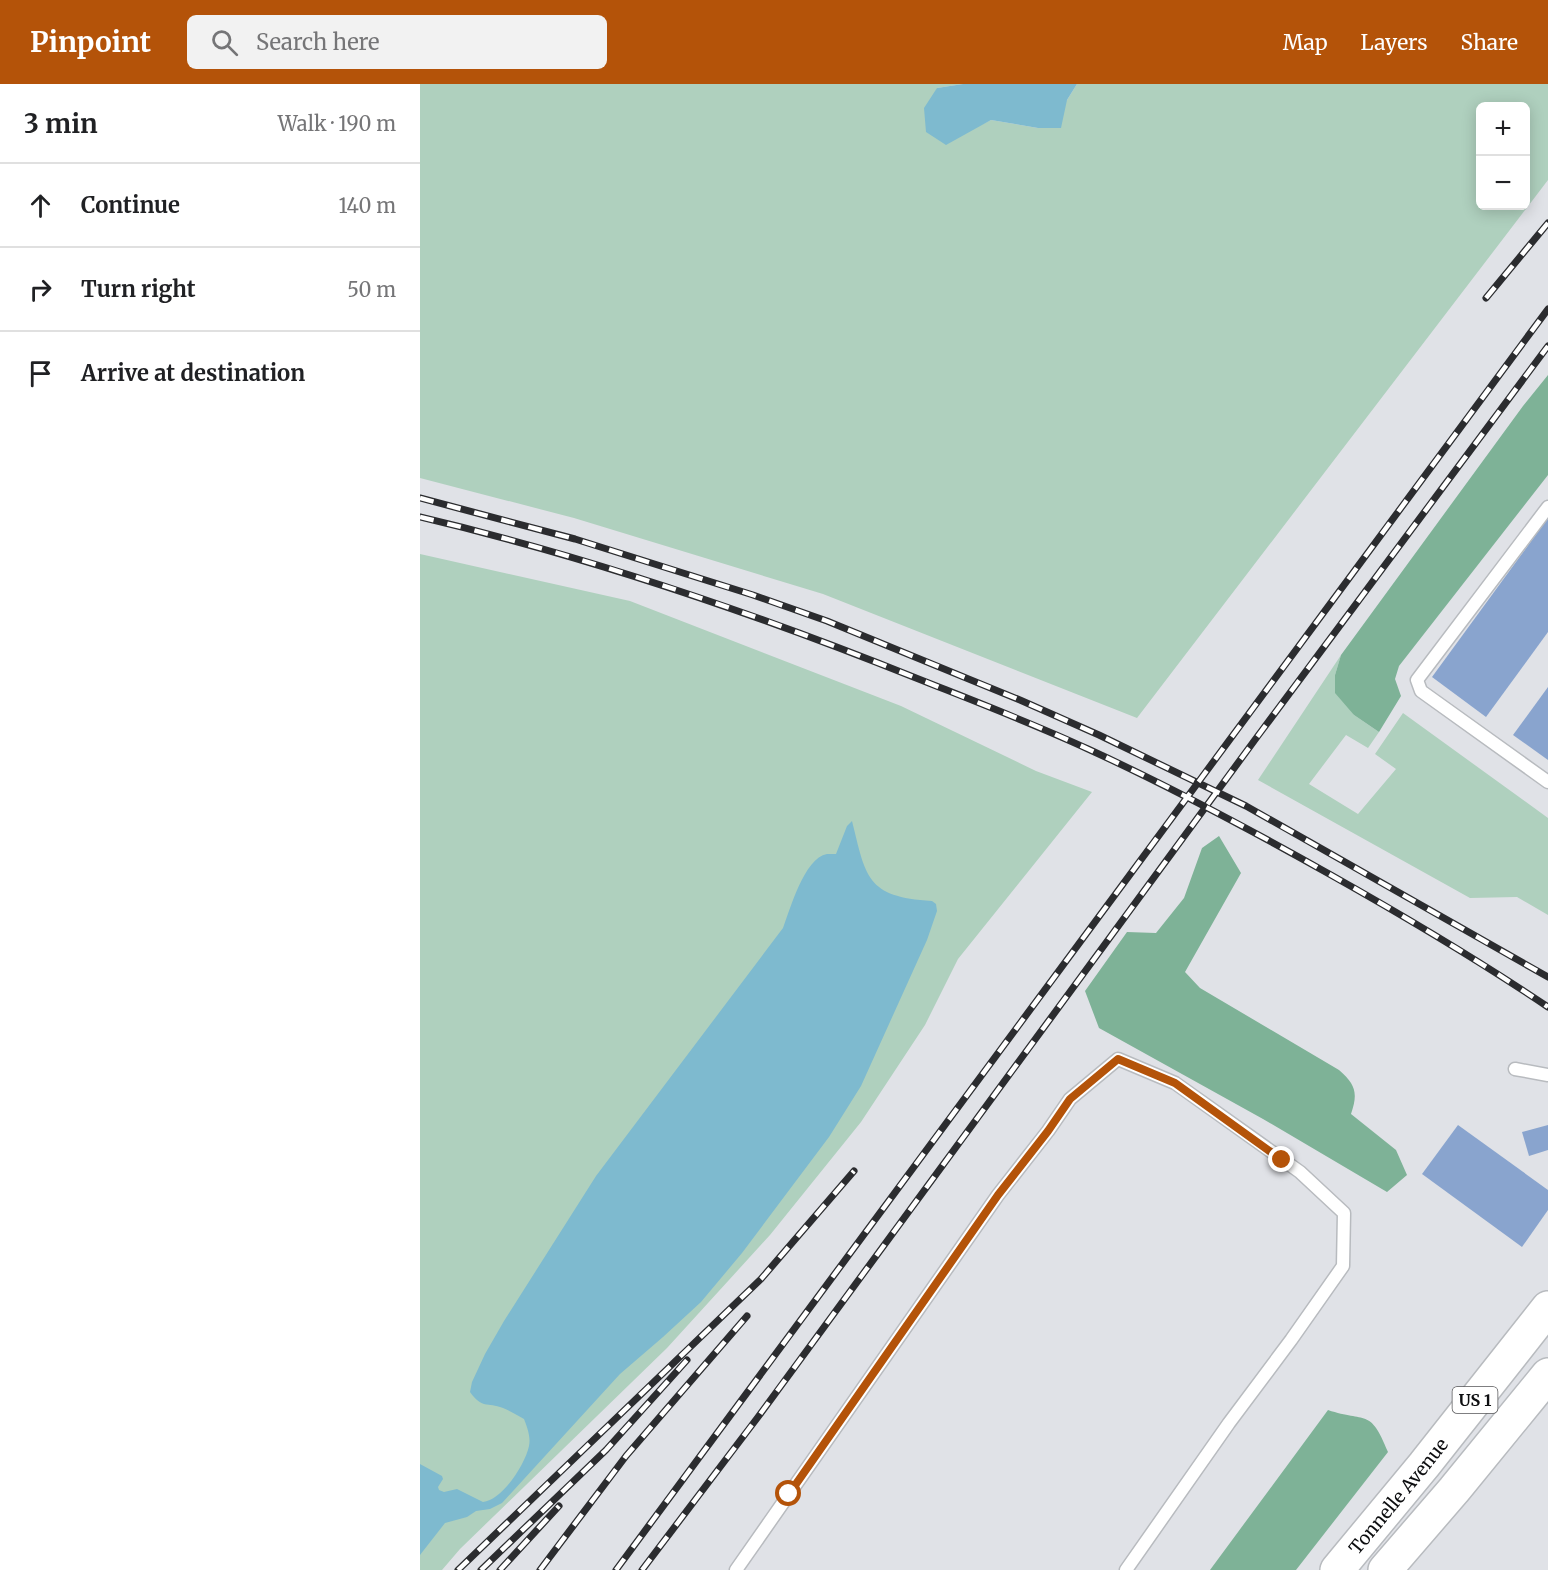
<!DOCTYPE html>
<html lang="en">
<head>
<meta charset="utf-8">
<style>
  :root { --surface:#fff; --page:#f2f2f2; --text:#202124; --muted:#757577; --line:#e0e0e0; --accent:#b45309 }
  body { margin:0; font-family:Merriweather,serif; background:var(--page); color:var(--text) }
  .controls { position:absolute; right:18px; top:18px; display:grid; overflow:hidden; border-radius:9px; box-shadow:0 3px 15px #0003 }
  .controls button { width:54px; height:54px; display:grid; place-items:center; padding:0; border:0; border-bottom:2px solid var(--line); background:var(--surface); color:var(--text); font:30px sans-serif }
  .stop { position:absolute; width:18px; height:18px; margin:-14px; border:4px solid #b45309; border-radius:50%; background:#fff }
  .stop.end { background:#b45309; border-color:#fff; box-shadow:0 2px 6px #0008 }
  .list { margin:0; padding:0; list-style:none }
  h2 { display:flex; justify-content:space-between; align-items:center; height:78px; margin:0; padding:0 24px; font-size:26px }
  h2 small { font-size:20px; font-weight:400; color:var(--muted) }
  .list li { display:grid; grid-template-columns:39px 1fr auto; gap:18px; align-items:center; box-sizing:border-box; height:84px; padding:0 24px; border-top:2px solid var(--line) }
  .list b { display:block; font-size:22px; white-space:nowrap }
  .list em { font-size:20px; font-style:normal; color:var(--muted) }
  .icon { flex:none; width:33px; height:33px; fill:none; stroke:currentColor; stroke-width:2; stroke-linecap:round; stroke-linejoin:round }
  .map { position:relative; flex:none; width:1128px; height:1486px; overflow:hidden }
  header { display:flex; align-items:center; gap:36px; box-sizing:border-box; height:84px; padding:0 30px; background:var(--accent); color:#fff }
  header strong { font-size:28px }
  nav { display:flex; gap:33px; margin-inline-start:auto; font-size:21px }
  .search { width:420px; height:54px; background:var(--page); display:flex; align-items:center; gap:15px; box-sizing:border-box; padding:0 21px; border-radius:9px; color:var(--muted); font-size:22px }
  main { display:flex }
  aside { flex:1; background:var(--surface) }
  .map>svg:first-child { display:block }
  .green { fill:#afd0be; fill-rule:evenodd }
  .forest { fill:#7eb297 }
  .water { fill:#7ebacf }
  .building { fill:#89a4ce }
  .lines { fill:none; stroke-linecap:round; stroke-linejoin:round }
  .service-casing { stroke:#b8bbbf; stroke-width:15 }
  .trunk-casing { stroke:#b8bbbf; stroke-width:36 }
  .service { stroke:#fff; stroke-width:12 }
  .trunk { stroke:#fff; stroke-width:33 }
  .rail-casing { stroke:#2b2c2f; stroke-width:7 }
  .rail { stroke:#fff; stroke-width:4.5; stroke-dasharray:14; stroke-linecap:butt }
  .route { stroke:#b45309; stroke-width:8 }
  .labels { text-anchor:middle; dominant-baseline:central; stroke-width:4.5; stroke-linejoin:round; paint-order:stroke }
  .shield { fill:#fff; stroke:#565658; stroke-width:1.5 }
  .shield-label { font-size:16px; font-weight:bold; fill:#0d0e10 }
  .street-label { font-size:18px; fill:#0d0e10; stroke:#fff }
</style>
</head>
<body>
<header>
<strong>Pinpoint</strong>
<div class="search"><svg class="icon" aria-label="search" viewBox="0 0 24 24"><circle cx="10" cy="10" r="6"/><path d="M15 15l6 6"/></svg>Search here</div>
<nav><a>Map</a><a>Layers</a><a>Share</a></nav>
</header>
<main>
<aside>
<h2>3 min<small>Walk · 190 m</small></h2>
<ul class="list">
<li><svg class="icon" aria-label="ahead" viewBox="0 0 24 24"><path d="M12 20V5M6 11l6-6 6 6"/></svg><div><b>Continue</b></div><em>140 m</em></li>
<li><svg class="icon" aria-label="right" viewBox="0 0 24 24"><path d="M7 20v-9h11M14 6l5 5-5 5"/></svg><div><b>Turn right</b></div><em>50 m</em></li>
<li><svg class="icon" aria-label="arrive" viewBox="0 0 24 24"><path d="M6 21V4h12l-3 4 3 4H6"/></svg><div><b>Arrive at destination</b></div></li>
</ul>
</aside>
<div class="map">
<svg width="1128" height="1486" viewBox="0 0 1128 1486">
  <rect width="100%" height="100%" fill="#e0e2e7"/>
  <g class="green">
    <path d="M0 0H543L517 4 552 45 571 36 618 44 647 16 657 0H1128V96L717 634 403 510 154 434 0 394ZM1060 22H1106V122H1060Z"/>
    <path d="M0 470 210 517 481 622 616 687 672 708 538 875 505 941 441 1038 350 1151 247 1264 40 1465 22 1486H0Z"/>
    <path d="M921 571 915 591 934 631 959 648 948 664 926 651 889 700 938 730 976 685 955 670 983 629 1128 734V831L1097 813 1050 814 838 696Z"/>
  </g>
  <g class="forest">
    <path d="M1128 291V391L979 582 975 595 981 612 959 648 934 631 915 609V591L921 571 1103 322Z"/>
    <path d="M799 752 821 789 765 888 780 904 919 986C936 1001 938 1009 931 1030L976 1066 987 1091 967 1108 843 1035 679 944 665 907 707 848 736 849 764 814 782 764Z"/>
    <path d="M908 1326C946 1339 950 1323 968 1368L876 1486H790Z"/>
  </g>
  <g class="water">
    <path d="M543 0H657L647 16 641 44H618L571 36 526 61 506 48 504 24 517 4Z"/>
    <path d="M432 737C446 793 446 813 512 817L516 820 517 827 507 856 441 1002 409 1053 322 1169 281 1218 243 1253 200 1290 82 1419 70 1425 56 1427 47 1433 25 1439 0 1471V1380L22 1392 23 1395 18 1403 19 1406 24 1408 37 1405 63 1418C82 1416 105 1381 109 1362 111 1353 107 1343 104 1335 97 1331 90 1327 83 1324 67 1318 62 1325 50 1308L52 1298 65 1270 84 1237 176 1092 363 844C370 826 384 774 407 770 410 770 413 770 416 770L427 742Z"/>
  </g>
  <g class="building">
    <path d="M1128 434V548L1066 633 1012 593Z"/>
    <path d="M1128 603V676L1093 651Z"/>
    <path d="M1038 1041 1128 1106V1126L1102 1163 1002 1090Z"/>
    <path d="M1128 1041V1066L1109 1072 1102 1048Z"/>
  </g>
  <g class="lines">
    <defs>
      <g id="service">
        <path d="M1128 423 997 596 1001 607 1128 698"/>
        <path d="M1095 985 1128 991"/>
        <path d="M316 1486 578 1111 628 1047 650 1015 698 975 755 999 880 1088 924 1129 923 1182 871 1256 809 1339 706 1486"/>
      </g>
      <g id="trunk">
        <path id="s1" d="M917 1486 1004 1381 1128 1224"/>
        <path d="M965 1486 1034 1406 1128 1291"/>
      </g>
    </defs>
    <use href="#service" class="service-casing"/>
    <use href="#trunk" class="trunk-casing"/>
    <use href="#service" class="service"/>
    <use href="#trunk" class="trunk"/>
    <defs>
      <g id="rail">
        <path d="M1066 214 1128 139"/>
        <path d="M0 414 155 455 333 511 407 537 600 616 679 651 826 722 1128 893"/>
        <path d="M0 433C170 473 334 529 496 594 554 617 612 639 668 665 751 703 831 746 911 791 984 832 1058 876 1128 923"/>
        <path d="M38 1486 341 1195 434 1087"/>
        <path d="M61 1486 186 1366 267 1276"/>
        <path d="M80 1486 139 1422"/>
        <path d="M120 1486 206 1372 327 1232"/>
        <path d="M196 1486 1128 225"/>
        <path d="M222 1486 338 1333 837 653 1128 262"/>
      </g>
    </defs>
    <use href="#rail" class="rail-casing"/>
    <use href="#rail" class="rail"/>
  </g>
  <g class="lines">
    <path class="route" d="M369 1410 578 1111 628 1047 650 1015 698 975 755 999 862 1076"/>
  </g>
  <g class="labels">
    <rect class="shield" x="1032.5" y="1303" width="45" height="26" rx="4.5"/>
    <g class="shield-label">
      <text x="1055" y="1316">US 1</text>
    </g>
    <g class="street-label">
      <text stroke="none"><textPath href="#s1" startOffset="96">Tonnelle Avenue</textPath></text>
    </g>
  </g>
</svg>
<div class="controls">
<button>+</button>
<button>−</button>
</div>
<div class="stop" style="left:369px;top:1410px"></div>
<div class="stop end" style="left:862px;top:1076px"></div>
</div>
</main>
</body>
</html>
